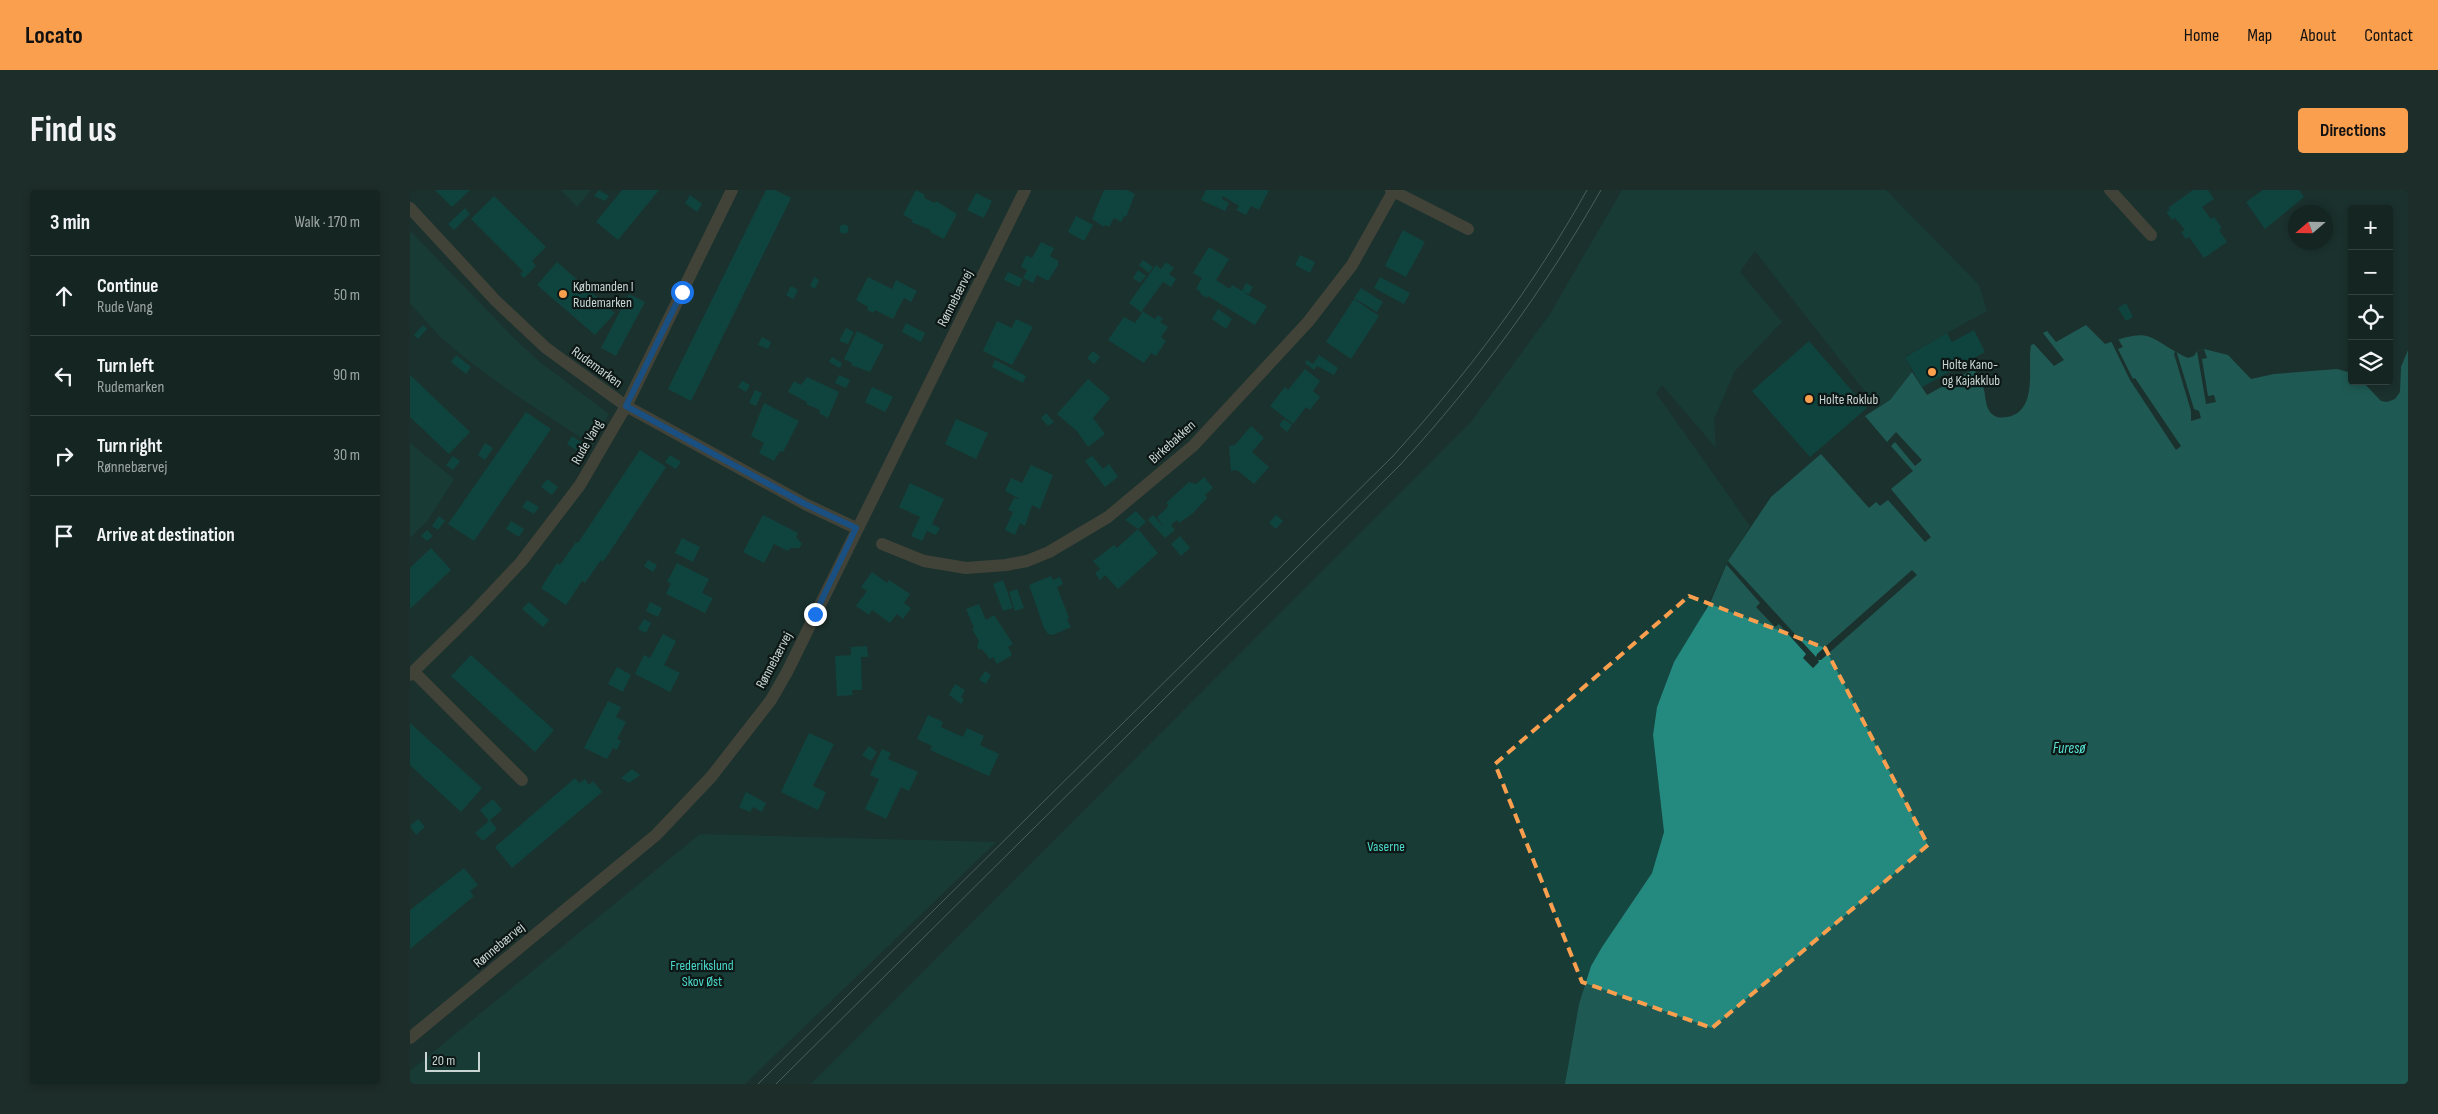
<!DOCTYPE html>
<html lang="en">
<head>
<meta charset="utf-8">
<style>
  :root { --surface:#142522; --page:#1d2d2a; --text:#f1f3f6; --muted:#9da5a5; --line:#334240; --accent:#fa9f4e }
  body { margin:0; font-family:"Sofia Sans Condensed",sans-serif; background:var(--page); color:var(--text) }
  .controls { position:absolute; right:15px; top:15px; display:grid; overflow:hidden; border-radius:5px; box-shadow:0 2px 8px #0003 }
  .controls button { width:45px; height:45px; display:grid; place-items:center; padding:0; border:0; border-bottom:1px solid var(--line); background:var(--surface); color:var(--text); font:25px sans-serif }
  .compass { position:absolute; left:1878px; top:15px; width:45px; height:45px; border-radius:50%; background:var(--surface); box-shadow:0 2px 8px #0003; rotate:250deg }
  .scale { position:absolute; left:15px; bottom:12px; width:55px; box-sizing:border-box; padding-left:5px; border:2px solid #c8d5d3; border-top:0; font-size:14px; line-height:18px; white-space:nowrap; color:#c8d5d3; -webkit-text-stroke:4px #0d1715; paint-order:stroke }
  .stop { position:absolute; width:15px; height:15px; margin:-11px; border:4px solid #1a73e8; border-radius:50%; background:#fff }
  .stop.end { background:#1a73e8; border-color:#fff; box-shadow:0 1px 5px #0008 }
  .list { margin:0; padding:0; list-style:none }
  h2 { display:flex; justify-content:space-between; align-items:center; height:65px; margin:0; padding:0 20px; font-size:21px }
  h2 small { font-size:16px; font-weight:400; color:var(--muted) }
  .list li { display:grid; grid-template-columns:32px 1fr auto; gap:15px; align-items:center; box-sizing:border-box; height:80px; padding:0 20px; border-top:1px solid var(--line) }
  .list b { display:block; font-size:19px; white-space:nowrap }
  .list p { margin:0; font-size:16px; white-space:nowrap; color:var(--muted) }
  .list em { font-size:16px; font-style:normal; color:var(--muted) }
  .icon { flex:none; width:28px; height:28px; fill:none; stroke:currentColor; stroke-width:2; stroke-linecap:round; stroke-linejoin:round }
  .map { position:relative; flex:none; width:1998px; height:894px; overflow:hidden; border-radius:5px }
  header { display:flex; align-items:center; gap:30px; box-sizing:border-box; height:70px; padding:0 25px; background:var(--accent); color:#111 }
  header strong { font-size:24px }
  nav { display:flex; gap:28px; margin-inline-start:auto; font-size:18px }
  .intro { display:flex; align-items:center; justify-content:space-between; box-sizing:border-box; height:120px; padding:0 30px }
  h1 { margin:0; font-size:35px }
  .button { padding:12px 22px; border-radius:5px; background:var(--accent); color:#111; font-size:18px; font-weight:700 }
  main { display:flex; gap:30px; padding:0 30px }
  aside { flex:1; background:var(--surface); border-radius:5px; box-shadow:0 2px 8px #0003 }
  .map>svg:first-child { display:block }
  .green { fill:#154741 }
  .water { fill:#248a80 }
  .pier { fill:#1b312e }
  .building { fill:#025a53 }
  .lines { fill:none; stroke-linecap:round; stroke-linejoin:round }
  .minor { stroke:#6f5846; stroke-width:12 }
  .tram { stroke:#849592; stroke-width:1 }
  .route { stroke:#1a73e8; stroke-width:6 }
  .marked { fill:none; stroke:#fa9f4e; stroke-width:4; stroke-dasharray:10 6; stroke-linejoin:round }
  .poi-dot { fill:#fa9f4e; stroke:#0d1715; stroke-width:2 }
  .labels { text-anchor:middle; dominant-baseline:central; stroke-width:4.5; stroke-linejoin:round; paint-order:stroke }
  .poi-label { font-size:14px; fill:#c8d5d3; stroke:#0d1715; text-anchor:start }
  .street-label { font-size:14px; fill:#c8d5d3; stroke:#0d1715 }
  .park-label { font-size:14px; fill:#4ad7c9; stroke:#0d1715 }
  .water-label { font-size:15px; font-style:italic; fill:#58e3d5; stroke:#0d1715 }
</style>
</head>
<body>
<header>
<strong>Locato</strong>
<nav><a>Home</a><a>Map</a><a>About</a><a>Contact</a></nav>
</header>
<div class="intro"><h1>Find us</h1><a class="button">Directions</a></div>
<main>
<aside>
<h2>3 min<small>Walk · 170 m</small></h2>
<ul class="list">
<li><svg class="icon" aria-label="ahead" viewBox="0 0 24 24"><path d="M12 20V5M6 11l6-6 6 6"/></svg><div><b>Continue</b><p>Rude Vang</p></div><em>50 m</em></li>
<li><svg class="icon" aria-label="left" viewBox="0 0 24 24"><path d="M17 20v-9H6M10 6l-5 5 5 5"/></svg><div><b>Turn left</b><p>Rudemarken</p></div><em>90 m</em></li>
<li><svg class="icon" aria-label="right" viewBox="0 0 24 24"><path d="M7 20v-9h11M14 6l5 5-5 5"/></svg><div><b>Turn right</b><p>Rønnebærvej</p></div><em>30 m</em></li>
<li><svg class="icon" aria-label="arrive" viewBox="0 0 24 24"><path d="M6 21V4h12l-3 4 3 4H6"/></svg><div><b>Arrive at destination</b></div></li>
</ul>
</aside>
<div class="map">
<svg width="1998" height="894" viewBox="0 0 1998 894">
  <rect width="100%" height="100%" fill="#1b312e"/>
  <g class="green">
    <path d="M151 0H181L167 17Z"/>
    <path d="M1212 0H1476L1569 95 1577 121 1495 166 1502 182 1480 210 1467 217 1345 61 1330 82 1372 132 1325 181 1304 229 1306 258 1252 195 1246 203 1340 336 1316 375 1287 437 1264 472 1247 517 1243 545 1254 642 1242 683 1192 757 1181 776 1169 814 1155 894H401L1061 232 1140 124Z"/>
    <path d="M0 41 106 150 131 173 199 224 182 255C132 222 79 190 34 150 22 139 11 125 0 113Z"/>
    <path d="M0 253 44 289 18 330 0 348Z"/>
    <path d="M290 644 586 652 335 894H0V881Z"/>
  </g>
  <path class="water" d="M1676 135 1695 154C1745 136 1736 148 1778 168L1784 166 1787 161 1794 159 1818 165 1841 189 1864 184 1927 179 1942 183V191H1952L1971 211 1977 212 1985 209 1990 202 1991 177 1998 160V894H1155L1169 814 1181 776 1192 757 1242 683 1254 642 1243 545 1247 517 1264 472 1300 413 1318 371 1361 307 1455 226 1480 210 1502 182 1517 205 1564 179C1568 186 1572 192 1574 200 1576 208 1575 215 1580 222 1585 228 1590 228 1597 227 1629 221 1617 176 1621 155L1624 154 1644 176 1654 170 1633 143 1637 141 1646 152Z"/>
  <g class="pier">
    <path d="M1708 149 1713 157 1708 159 1723 189 1725 188 1771 256 1766 260 1720 190 1701 151Z"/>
    <path d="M1794 159 1797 168 1792 169 1798 206 1804 205 1806 212 1796 214 1787 161Z"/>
    <path d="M1766 160 1784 219 1789 221 1791 228 1781 231V221L1764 164Z"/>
    <path d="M1455 226 1477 252 1486 242 1512 270 1505 276 1485 252 1481 256 1503 281 1481 299 1521 347 1515 352 1478 310 1470 316 1466 312 1459 318 1410 263Z"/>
    <path d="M1318 371 1406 467 1407 464 1502 380 1507 385 1411 470H1408L1409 472 1403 478 1393 468 1396 464 1369 434 1365 437 1346 417 1350 413 1316 374Z"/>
  </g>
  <g class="building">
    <path d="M25 0H60L42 17Z"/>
    <path d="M189 0 199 6 195 11 184 6Z"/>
    <path d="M212 0H249L208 50 186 32Z"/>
    <path d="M356 0H365L381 8 281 211 258 199Z"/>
    <path d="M506 0 515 5 514 8 525 13 526 11 547 24 534 49 520 42 521 40 501 32 503 30 493 25Z"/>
    <path d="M694 0H717L725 4 716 27 714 26 711 32 704 28 699 37 695 35 694 37 682 29Z"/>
    <path d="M796 0H859L849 20 841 16 836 25 826 20 829 16 813 6 812 9 819 13 815 21 791 10Z"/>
    <path d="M1783 0H1798L1804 9 1792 17 1801 29 1804 27 1812 38 1809 40 1817 52 1794 68 1779 47 1776 49 1771 42 1775 40 1765 28 1762 30 1756 22 1760 20 1758 18Z"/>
    <path d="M1853 0H1889L1894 7 1855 39 1836 12Z"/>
    <path d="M566 3 582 11 574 28 557 20Z"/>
    <path d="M280 5 292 14 287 22 275 13Z"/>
    <path d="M84 6 136 57 122 71 126 76 114 88 110 84 113 81 61 29Z"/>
    <path d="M55 18 60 24 44 40 38 34Z"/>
    <path d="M666 26 683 35 674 51 658 42Z"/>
    <circle cx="434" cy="39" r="4.5"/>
    <path d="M993 40 1015 52 996 87 975 76Z"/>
    <path d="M631 52 644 58 640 66 648 71V75L638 91 627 85 623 93 613 88 617 80 611 77 616 65 622 68Z"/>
    <path d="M799 57 819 69 806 90 820 99 822 95 832 101 836 93 843 97 839 104 833 102 857 116 845 135 798 106 797 108 790 104 791 102 786 99 792 88 783 83Z"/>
    <path d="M890 65 905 72 900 83 885 75Z"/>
    <path d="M733 70 743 77 739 83 729 75Z"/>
    <path d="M147 72 205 123 185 145 127 95Z"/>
    <path d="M756 72 764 78 759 84 766 89 761 97 753 92 732 121 745 129 748 125 753 129 750 132 758 137 751 147 756 151 746 166 741 163 734 173 698 150 714 127 725 133 732 123 719 113 746 75 751 79Z"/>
    <path d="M728 80 736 86 730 93 723 88Z"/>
    <path d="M598 82 613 89 609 97 594 90Z"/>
    <path d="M404 87 409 90 405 99 400 96Z"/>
    <path d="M458 87 482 99 486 90 507 101 501 112 494 108 483 129 465 120 463 123 457 120 458 117 446 110Z"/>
    <path d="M970 87 1000 103 994 114 964 98Z"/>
    <path d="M381 96 388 100 383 109 376 105Z"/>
    <path d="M951 98 973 112 967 122 944 108Z"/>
    <path d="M219 104 235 112 206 166 191 158Z"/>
    <path d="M944 109 969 126 941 169 916 152Z"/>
    <path d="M1716 113 1723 127 1716 131 1708 118Z"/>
    <path d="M808 119 822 129 816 139 802 129Z"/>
    <path d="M606 129 623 137 602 175 573 161 587 131 602 138Z"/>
    <path d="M496 133 515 143 511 152 492 142Z"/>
    <path d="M13 135 17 139 8 149 4 145Z"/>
    <path d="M436 138 444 142 438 154 429 151Z"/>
    <path d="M1564 140 1575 162 1512 197 1495 167 1537 143 1542 152Z"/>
    <path d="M447 141 474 155 460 182 441 175 442 173 434 169Z"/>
    <path d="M352 147 361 152 358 159 348 155Z"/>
    <path d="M1399 151 1457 218 1400 267 1342 201Z"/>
    <path d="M683 161 690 167 684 174 677 168Z"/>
    <path d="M46 165 61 177 56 184 41 172Z"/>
    <path d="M909 165 928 178 924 185 907 176 904 180 895 173 897 170 903 174Z"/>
    <path d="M422 167 432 173 430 178 419 172Z"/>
    <path d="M585 170 616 186 613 193 582 177Z"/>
    <path d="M895 179 910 191 903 201 910 207 900 220 896 217 883 234 860 216 875 197 878 200Z"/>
    <path d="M0 185 60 242 39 264 0 227Z"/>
    <path d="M429 185 440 190 436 198 425 193Z"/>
    <path d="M397 187 429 202 418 228 409 223 410 220 396 214 397 212 378 202 384 191 391 195Z"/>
    <path d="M678 189 700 208 683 228 695 244 678 257 667 241 647 224Z"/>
    <path d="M332 191 340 195 336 202 328 197Z"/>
    <path d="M462 197 483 207 475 222 455 212Z"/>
    <path d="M345 200 352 203 346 216 339 213Z"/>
    <path d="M354 213 389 231 373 262 370 261 364 271 349 263 354 253 341 246Z"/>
    <path d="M116 222 141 239 64 351 38 334Z"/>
    <path d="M636 223 644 232 638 236 631 228Z"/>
    <path d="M546 229 578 243 566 269 535 254Z"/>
    <path d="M874 229 882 235 877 242 869 235Z"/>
    <path d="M841 236 854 248 842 262 859 277 844 294 827 280 821 281 819 256 825 255Z"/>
    <path d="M162 246 174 254 169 262 157 254Z"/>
    <path d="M75 253 83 258 75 270 68 265Z"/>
    <path d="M230 260 256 277 193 372 191 370 175 393 172 391 156 415 131 398 147 373 150 375 166 352 168 353Z"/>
    <path d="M260 265 271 272 266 279 255 272Z"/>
    <path d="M43 266 50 271 43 280 36 275Z"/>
    <path d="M682 266 693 279 699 274 708 287 695 297 675 271Z"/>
    <path d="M621 275 643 285 630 319 622 315 615 336 610 333 605 345 595 340 603 322 598 320 604 308 610 309 595 301 601 288 612 293Z"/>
    <path d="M794 287 803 298 795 305 797 308 782 324 769 333 767 330 761 335 765 340 755 348 738 330 743 325 754 337 747 327 756 319 758 315 756 313 779 292 786 294Z"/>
    <path d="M137 289 148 297 142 305 131 297Z"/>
    <path d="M500 293 534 309 522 334 530 338 526 345 517 341 512 351 501 346 510 327 489 317Z"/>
    <path d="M117 310 129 317 124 324 112 317Z"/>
    <path d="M726 321 736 332 728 339 715 330Z"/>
    <path d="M353 325 388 343 386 347 392 354 389 358H380L378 361 364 354 354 373 333 362Z"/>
    <path d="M866 325 873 331 866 339 859 333Z"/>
    <path d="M29 326 35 331 28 340 22 336Z"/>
    <path d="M101 331 114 339 109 347 96 339Z"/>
    <path d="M728 339 748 363 708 399 695 385 690 390 685 383 690 379 683 371 704 355 707 358Z"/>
    <path d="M17 340 23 346 17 351 11 346Z"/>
    <path d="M770 346 780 358 771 366 761 354Z"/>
    <path d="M272 348 290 357 283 372 265 363Z"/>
    <path d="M21 358 41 380 0 419V378Z"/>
    <path d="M238 370 247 375 243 382 234 376Z"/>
    <path d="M267 373 299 389 292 403 303 408 295 423 256 404 261 393 257 392Z"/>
    <path d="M462 382 477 393 479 390 500 404 494 413 501 418 493 429 487 424 480 433 462 420 459 425 446 416 457 401 451 397Z"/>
    <path d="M641 386 643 390 650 387 653 394 647 397 659 428 657 429 661 437 643 445 638 444 634 438 619 395Z"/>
    <path d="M593 390 603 418 593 421 583 394Z"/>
    <path d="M607 399 614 418 605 421 599 402Z"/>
    <path d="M119 412 139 430 133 437 112 419Z"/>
    <path d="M240 412 252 418 248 427 236 421Z"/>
    <path d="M569 414 576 430 584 425 603 454 598 457 602 465 587 474 583 467 580 469 572 459 569 460 567 456 569 451 562 439 564 438 556 419Z"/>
    <path d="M234 429 241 433 236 443 228 439Z"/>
    <path d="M253 444 266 451 254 475 270 483 260 502 225 484 234 465 240 468Z"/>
    <path d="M457 456 458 467H451L452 500H442L443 505 427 506 425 466 441 465V457Z"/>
    <path d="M61 465 144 540 125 562 41 486Z"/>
    <path d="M207 477 221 485 213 502 198 494Z"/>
    <path d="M575 481 581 485 576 494 569 490Z"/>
    <path d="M545 494 555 500 551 507 554 509 551 514 539 505Z"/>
    <path d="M198 511 211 517 206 527 216 532 207 549 211 551 207 560 203 558 197 569 174 558Z"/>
    <path d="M518 525 533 532 531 537 553 547 557 538 574 546 570 555 589 564 579 586 520 560 522 556 507 549Z"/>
    <path d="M0 533 72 598 51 622 0 575Z"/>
    <path d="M399 543 424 554 403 596 416 602 408 620 371 602Z"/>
    <path d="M459 556 467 562 461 571 452 565Z"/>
    <path d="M472 559 481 563 478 569 508 582 499 601 491 597 476 629 455 619 469 589 460 585Z"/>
    <path d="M222 579 230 585 219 593 211 588Z"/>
    <path d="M165 588 169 593 175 589 179 595 183 591 192 602 102 678 85 657Z"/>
    <path d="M336 602 356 613 352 622 343 617 340 622 329 617Z"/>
    <path d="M83 609 92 620 79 631 70 620Z"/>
    <path d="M8 629 15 637 6 645 0 636Z"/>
    <path d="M80 630 87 639 73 651 65 643Z"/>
    <path d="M54 678 68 695 60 701 64 706 0 759V720Z"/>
  </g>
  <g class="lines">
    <g class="minor">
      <path d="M981 0 1058 39"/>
      <path d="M1700 0 1741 45"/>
      <path d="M0 18 86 111 136 158 216 216 395 314 446 338"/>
      <path d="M472 354 514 371 556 378 596 375 617 371 639 362 698 327 783 256 898 132 942 75 984 0"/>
      <path d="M4 482 112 590"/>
      <path d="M0 485 61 425 111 372 170 295 216 216 322 0"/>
      <path d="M0 848 246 645 301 587 361 510 377 482 615 0"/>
    </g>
    <g class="tram">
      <path d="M348 894 983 266C1057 184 1123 97 1177 0"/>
      <path d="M366 894 990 275C1068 190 1134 100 1191 0"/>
    </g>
  </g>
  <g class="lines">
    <path class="route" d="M272 102 216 216 395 314 446 338 405 424"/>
  </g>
  <path d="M0 0H1998V894H0ZM1279 406 1415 458 1518 655 1302 838 1172 792 1085 574Z" fill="#1b312e" fill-opacity=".55" fill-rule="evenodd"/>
  <path class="marked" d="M1279 406 1415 458 1518 655 1302 838 1172 792 1085 574Z"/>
  <g class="poi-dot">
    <circle cx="153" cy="104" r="5"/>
    <circle cx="1522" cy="182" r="5"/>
    <circle cx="1399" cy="209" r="5"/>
  </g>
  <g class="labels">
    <g class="poi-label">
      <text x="163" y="96">Købmanden I<tspan x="163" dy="16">Rudemarken</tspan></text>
      <text x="1532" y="174">Holte Kano-<tspan x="1532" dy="16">og Kajakklub</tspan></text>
      <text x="1409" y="209">Holte Roklub</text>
    </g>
    <g class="street-label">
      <text transform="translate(545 108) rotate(-63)">Rønnebærvej</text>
      <text transform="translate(187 177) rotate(36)">Rudemarken</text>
      <text transform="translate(177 252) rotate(-60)">Rude Vang</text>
      <text transform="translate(762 252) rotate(-42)">Birkebakken</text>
      <text transform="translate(364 470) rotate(-62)">Rønnebærvej</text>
      <text transform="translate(89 755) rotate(-40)">Rønnebærvej</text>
    </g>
    <g class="park-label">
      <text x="976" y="656">Vaserne</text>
      <text x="292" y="775">Frederikslund<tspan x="292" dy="16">Skov Øst</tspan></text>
    </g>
    <g class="water-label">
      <text x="1659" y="558">Furesø</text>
    </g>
  </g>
</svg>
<div class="controls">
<button>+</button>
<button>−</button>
<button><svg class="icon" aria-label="locate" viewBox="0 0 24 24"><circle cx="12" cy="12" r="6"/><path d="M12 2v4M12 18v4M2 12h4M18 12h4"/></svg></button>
<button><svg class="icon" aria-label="layers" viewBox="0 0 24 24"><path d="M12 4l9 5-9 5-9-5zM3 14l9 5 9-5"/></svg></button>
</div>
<svg class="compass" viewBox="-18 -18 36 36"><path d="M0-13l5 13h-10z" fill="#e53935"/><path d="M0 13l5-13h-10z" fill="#9da5a5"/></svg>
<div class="scale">20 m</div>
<div class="stop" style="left:272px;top:102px"></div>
<div class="stop end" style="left:405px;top:424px"></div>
</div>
</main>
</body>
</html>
